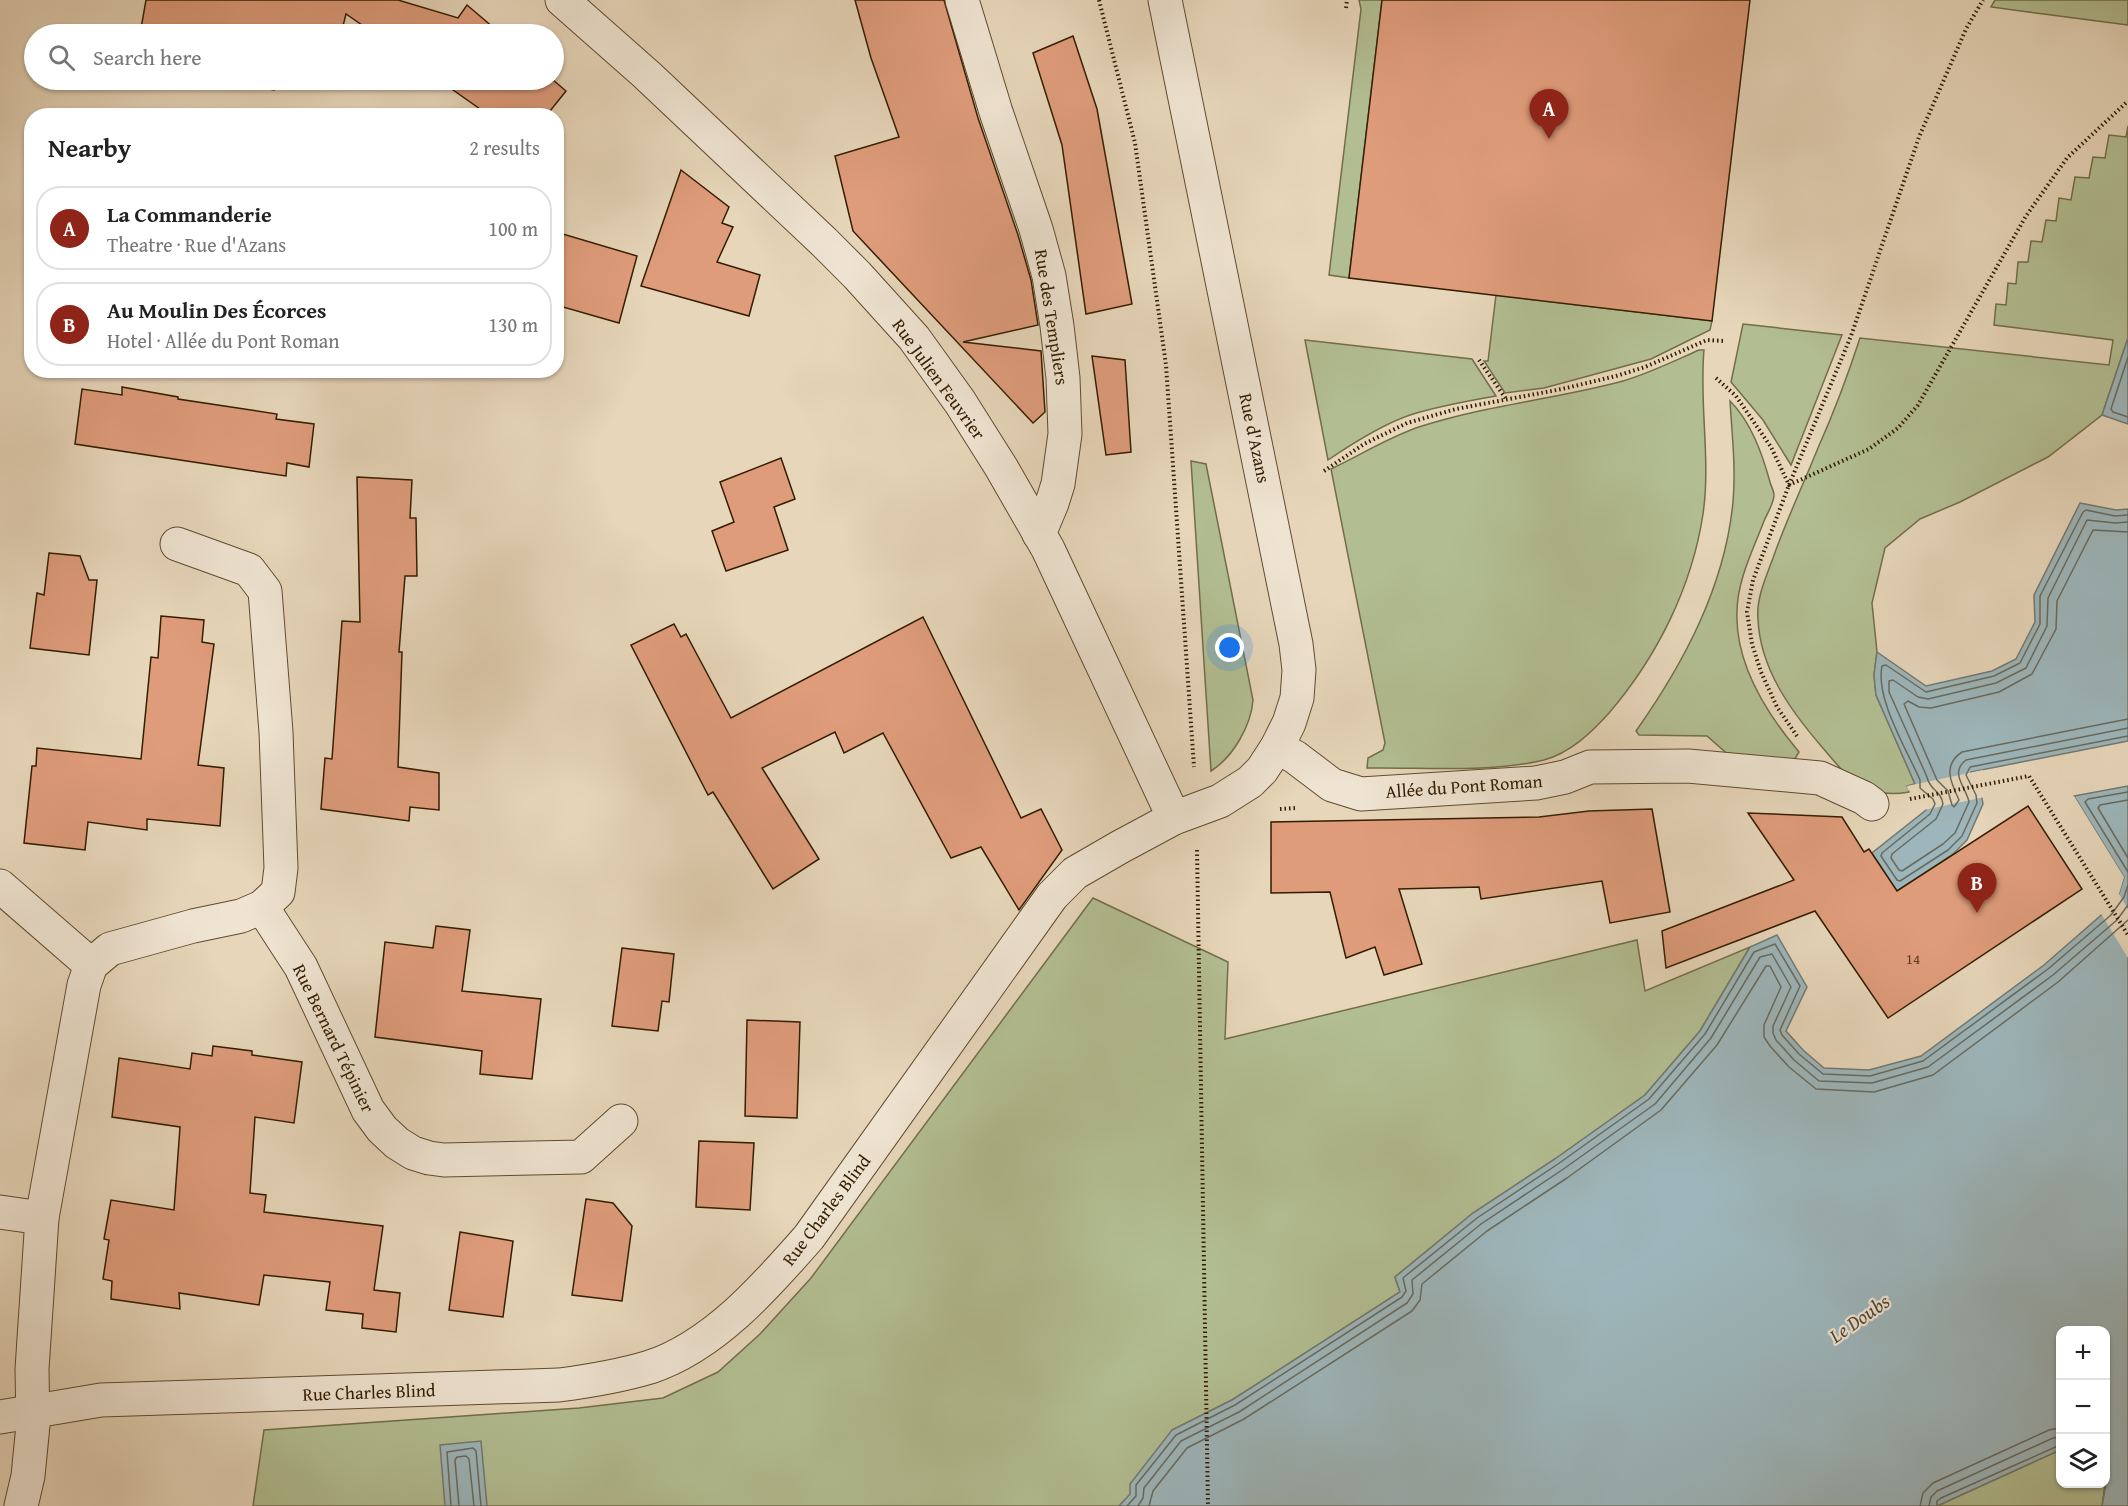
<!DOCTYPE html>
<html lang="en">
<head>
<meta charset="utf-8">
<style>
  :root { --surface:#fff; --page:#f2f2f2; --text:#222; --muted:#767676; --line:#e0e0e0; --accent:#8f2418 }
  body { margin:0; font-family:"Gentium Book Plus",serif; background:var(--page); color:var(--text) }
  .controls { position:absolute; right:18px; bottom:18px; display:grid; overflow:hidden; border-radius:12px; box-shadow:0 2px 4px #0004 }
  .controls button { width:54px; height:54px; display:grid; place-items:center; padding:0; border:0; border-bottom:2px solid var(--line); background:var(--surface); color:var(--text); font:30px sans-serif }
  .you { position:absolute; left:1230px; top:648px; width:21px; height:21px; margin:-15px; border:4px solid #fff; border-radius:50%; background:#1a73e8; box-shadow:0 0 0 9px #1a73e833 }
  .badge { display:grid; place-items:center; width:39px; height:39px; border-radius:50%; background:var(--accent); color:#fff; font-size:20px; font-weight:700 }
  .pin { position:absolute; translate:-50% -50px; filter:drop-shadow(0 2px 3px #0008) }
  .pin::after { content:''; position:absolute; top:32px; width:21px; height:18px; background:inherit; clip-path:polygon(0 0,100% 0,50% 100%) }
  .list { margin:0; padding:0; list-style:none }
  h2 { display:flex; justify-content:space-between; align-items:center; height:78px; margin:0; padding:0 24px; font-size:26px }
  h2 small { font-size:20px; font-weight:400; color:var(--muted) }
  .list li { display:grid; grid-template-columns:39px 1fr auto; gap:18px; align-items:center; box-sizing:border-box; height:84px; margin:0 12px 12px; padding:0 12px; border:2px solid var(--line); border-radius:24px }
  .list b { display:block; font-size:22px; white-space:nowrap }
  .list p { margin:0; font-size:20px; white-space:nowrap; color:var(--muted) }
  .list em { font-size:20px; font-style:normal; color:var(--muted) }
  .icon { flex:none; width:33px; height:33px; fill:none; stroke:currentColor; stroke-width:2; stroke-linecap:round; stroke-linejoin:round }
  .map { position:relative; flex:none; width:2128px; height:1506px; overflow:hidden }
  .search { position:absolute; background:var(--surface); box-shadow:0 2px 4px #0004; left:24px; top:24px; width:540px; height:66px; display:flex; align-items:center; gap:15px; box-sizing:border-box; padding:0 21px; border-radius:33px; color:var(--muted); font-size:22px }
  .panel { position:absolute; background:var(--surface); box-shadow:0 2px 4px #0004; left:24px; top:108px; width:540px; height:270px; border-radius:24px }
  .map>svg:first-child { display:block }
  .green { fill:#b2be92; stroke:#726e49; stroke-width:1.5 }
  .water { fill:#9db6bb; stroke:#737970; stroke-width:1.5 }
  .pier { fill:#e7d6ba }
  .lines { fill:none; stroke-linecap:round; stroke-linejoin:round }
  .shore { stroke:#686a5e; stroke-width:1.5 }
  .building { fill:#df9c7b; stroke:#331d00; stroke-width:1.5 }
  .minor-casing { stroke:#604b2e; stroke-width:35 }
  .path { stroke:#331d00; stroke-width:4; stroke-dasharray:1.5 3; stroke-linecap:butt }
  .minor { stroke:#efe4d2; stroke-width:33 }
  .labels { text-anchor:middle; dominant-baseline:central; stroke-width:4.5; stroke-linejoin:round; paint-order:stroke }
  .number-label { font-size:15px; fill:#5e3d1f }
  .street-label { font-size:18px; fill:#331d00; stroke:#efe4d2 }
  .water-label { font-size:20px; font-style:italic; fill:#534b38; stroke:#efe4d2 }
</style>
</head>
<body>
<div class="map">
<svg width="2128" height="1506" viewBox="0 0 2128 1506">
  <rect width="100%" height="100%" fill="#e7d6ba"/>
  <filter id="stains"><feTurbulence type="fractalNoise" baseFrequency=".00333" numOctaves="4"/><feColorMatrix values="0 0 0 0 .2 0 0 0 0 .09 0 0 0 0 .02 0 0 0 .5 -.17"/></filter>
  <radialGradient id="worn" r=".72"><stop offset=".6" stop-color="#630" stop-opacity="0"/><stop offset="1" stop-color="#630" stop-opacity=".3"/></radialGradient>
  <g class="green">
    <path d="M1359 0H1382L1349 278 1329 275 1361 9Z"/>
    <path d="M1995 0H2128V25L1991 7Z"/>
    <path d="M2128 126V338L2102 415 2048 457 1960 502 1920 519 1885 548 1872 603 1877 652 1874 675 1876 695 1915 784 1908 786 1909 792C1866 800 1847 777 1822 747 1791 711 1760 669 1758 619 1756 599 1766 577 1773 558 1786 521 1803 485 1818 448 1834 412 1848 375 1860 338L2109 365 2113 340 1994 325 1996 304 2006 305 2008 283 2016 284 2018 262H2028L2031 241 2042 242 2046 220 2056 221 2059 198 2071 200 2075 177 2089 178 2093 157 2105 158 2109 135 2126 137Z"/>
    <path d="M1496 295 1712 321 1710 330 1651 359 1544 388 1505 393 1484 361H1488Z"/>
    <path d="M1743 324 1842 335 1791 465 1763 420 1731 382Z"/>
    <path d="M1305 340 1472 359 1496 396C1467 401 1438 406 1410 415 1381 425 1353 443 1328 460Z"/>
    <path d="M1699 350H1704C1699 405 1711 459 1703 514 1692 587 1657 657 1609 713 1591 733 1570 753 1544 760 1491 773 1422 767 1367 768L1368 758 1383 750 1385 743 1331 469C1361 455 1390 436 1422 426 1487 405 1557 399 1623 381 1650 373 1674 361 1699 350Z"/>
    <path d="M1730 401C1751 422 1762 453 1770 482 1771 486 1774 491 1774 495 1774 503 1767 514 1764 521 1753 550 1737 581 1737 612 1735 664 1767 714 1799 752L1794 760 1732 758 1707 736 1639 735 1636 731C1684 663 1725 586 1733 502 1736 468 1732 434 1730 401Z"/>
    <path d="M1191 461 1206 464 1253 700C1251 726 1233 757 1211 771Z"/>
    <path d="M1093 898 1228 962 1225 1039 1637 940 1645 991 1750 947 1700 1031 1645 1095 1555 1159 1473 1213 1395 1277 1400 1292 1232 1400 1172 1430 1131 1494 1119 1506H253L264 1430 579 1408 663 1398 718 1372 760 1334 811 1278Z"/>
    <path d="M2060 1450V1484H2105L2102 1506H1937Z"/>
  </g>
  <g class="water">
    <path d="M2128 338V424L2102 415Z"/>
    <path d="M2080 503 2116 510 2128 509V741L1971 772 1981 793 1983 804 1967 840 1952 855 1897 891 1872 853 1926 810 1929 803 1907 786 1915 784 1876 695 1874 675 1877 652 1926 686 1992 671 2016 659 2035 622 2034 595Z"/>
    <path d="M2128 786V1506H2102L2106 1484V1330H2060V1450L1937 1506H1119L1130 1494V1484L1172 1430 1232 1400 1400 1292 1395 1277 1473 1213 1555 1159 1645 1095 1700 1031 1750 947 1777 935 1807 987 1786 1031 1803 1050 1824 1068 1869 1070 1921 1056 2044 965 2107 910 2119 894 2124 877 2074 796Z"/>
    <path d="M481 1441 487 1506H445L440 1445Z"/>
  </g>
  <g class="pier">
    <path d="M1983 770 1984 773 1975 775 1985 797 1919 811 1926 804 1908 790 1907 786Z"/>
    <path d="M2074 796 2124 877 2119 894 2128 909V958L2100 912 2116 893 2121 878 2071 797Z"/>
  </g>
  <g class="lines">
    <g class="shore">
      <path d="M2128 357 2111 409 2113 412 2128 417"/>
      <path d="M2128 515 2115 516 2086 510 2083 512 2040 596V624L2020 663 1994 676 1926 692 1886 665 1882 666C1875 698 1907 750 1920 780V788L1933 799 1935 804 1930 814 1882 853 1881 856 1897 880 1900 881 1948 850 1962 836 1977 803 1976 795 1966 775 1970 767 2128 736"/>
      <path d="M2128 522 2115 523 2087 520 2048 598 2047 626 2026 668 1996 683 1928 699 1918 697 1893 680 1889 681V692L1894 703 1927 777C1930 791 1941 790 1943 804L1936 819 1892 854 1891 858 1899 870 1902 871 1943 844 1955 833 1969 802C1966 787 1949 773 1966 760L2128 728"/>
      <path d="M2128 532 2093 530 2057 601 2056 629 2032 674 1999 692 1931 708 1919 707 1908 701 1904 704 1937 780 1948 791 1952 805 1954 807 1959 800C1951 783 1942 765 1962 752L2128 719"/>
      <path d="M2128 792 2088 799 2085 802 2128 872"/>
      <path d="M2128 800 2100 805 2098 808 2128 858"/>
      <path d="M451 1506 447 1452 473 1448 476 1451 481 1506"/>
      <path d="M459 1506 455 1460 457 1457 466 1456 469 1459 474 1506"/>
      <path d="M1127 1506 1136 1496V1485L1176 1435 1235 1405 1402 1297 1406 1291 1403 1278 1477 1218 1558 1164 1649 1099 1705 1034 1754 952 1775 944 1800 986 1780 1030 1782 1035 1799 1054 1823 1074 1870 1076 1923 1061 2048 969 2111 915 2124 897 2128 885"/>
      <path d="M1138 1506 1143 1498 1144 1488 1181 1441 1239 1412 1407 1303 1413 1294 1412 1280 1481 1224 1562 1170 1655 1104 1711 1038 1760 957 1772 954 1791 987 1773 1026V1033L1776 1040 1794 1060 1819 1081 1872 1083 1928 1067 2053 975 2117 920 2128 905"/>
      <path d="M1149 1506 1153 1491 1187 1448 1244 1419 1412 1311 1420 1300 1422 1284 1487 1231 1567 1178 1661 1110 1717 1045 1766 966H1770L1781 987 1764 1025V1037L1770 1046 1789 1067 1816 1089 1874 1092 1933 1075 2058 982 2128 920"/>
      <path d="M1920 1506 1923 1493 1933 1483 2049 1430 2060 1428"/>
      <path d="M1929 1506 1931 1497 1937 1491 2053 1438 2060 1437"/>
      <path d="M1937 1506V1501L1941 1498 2060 1445"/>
    </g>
  </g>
  <g class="building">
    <path d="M146 0H398L458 18 467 5 501 34H375L346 14 341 34H140Z"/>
    <path d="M855 0H944L978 118 1018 235 1031 280 1038 325 963 342 1041 351 1045 412 1033 423 853 231 835 156 899 137 871 58Z"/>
    <path d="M1382 0H1750L1712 321 1349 278Z"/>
    <path d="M1073 36 1097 109 1132 304 1086 314 1062 145 1033 53Z"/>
    <path d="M220 80H277L274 90Z"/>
    <path d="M439 80H553L566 91 546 116H490Z"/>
    <path d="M681 170 729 207 722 223 733 227 717 262 760 275 749 316 641 286Z"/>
    <path d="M556 232 637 256 619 323 556 305Z"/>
    <path d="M1092 356 1125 360 1131 452 1106 455Z"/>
    <path d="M122 387 178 397V399L277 414 276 419 314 424 309 467 287 463 286 476 75 444 82 389 122 395Z"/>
    <path d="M781 458 795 499 774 507 788 550 726 571 712 531 734 522 720 482Z"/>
    <path d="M357 477 412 480 410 518H416L417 576H405L399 652H402L398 767 439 773V810L410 807 409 821 321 809 325 758 332 759 342 621 360 622Z"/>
    <path d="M49 553 80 556 89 580H97L89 655 30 648 37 593 44 595Z"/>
    <path d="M161 616 204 620 202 642 214 644 198 765 224 768 220 826 147 819V830L88 822 85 850 24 843 32 766H36L37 748 141 759 151 657 158 658Z"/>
    <path d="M923 617 1021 818 1041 809 1062 850 1019 910 981 847 951 858 883 733 844 753 835 732 762 768 819 859 773 889 713 792 708 795 631 645 674 624 681 637 686 634 731 718Z"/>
    <path d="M2028 806 2082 889 1888 1018 1815 911 1666 968 1662 931 1794 880 1748 813 1842 817 1864 852 1869 849 1897 891Z"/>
    <path d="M1652 809 1670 912 1610 923 1602 881 1481 899 1479 887 1399 889 1422 964 1384 975 1375 947 1346 958 1330 892 1271 893V822L1539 817 1589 811Z"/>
    <path d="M436 926 470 930 462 991 541 999 532 1079 480 1074 482 1051 375 1037 385 942 433 948Z"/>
    <path d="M622 948 674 954 669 1002 662 1001 658 1031 612 1026Z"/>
    <path d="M747 1020 800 1022 797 1118 745 1116Z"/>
    <path d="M213 1046 252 1051V1055L302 1062 294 1123 255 1117 250 1193 266 1195 264 1212 383 1226 374 1290 400 1293 396 1332 362 1328 363 1314 326 1310 330 1282 264 1275 259 1305 179 1293 180 1309 111 1299 112 1281 103 1279 109 1240 104 1239 111 1200 174 1210 180 1127 112 1117 119 1058 190 1069 192 1053 212 1056Z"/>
    <path d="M699 1141 754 1143 750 1210 696 1207Z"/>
    <path d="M586 1199 613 1203 632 1226 622 1301 572 1295Z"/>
    <path d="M460 1232 513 1241 503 1317 449 1310Z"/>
  </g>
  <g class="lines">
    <defs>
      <g id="minor">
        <path d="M562 0 647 75 824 242 857 275 914 338 960 402 1001 467 1048 549 1174 818"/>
        <path d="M962 0 996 112 1036 229 1049 276 1057 326 1063 378 1065 434 1058 484 1052 503 1039 534"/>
        <path d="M1277 747 1295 757 1332 785 1361 794 1536 783 1565 777 1590 767 1688 766 1820 778 1864 798 1872 804"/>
        <path d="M0 886 91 965"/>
        <path d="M262 907 301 967 368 1110 382 1129 397 1143 413 1153 429 1158 444 1160 581 1157 621 1121"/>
        <path d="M0 1212 42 1218"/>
        <path d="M0 1417 101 1400 559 1385C590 1381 620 1376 650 1367 714 1346 766 1286 809 1237L1052 896 1075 873 1120 847 1174 818 1220 801 1250 782 1262 770 1277 747 1289 723 1297 698 1299 670 1296 644 1165 0"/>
        <path d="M21 1506 28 1476 33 1425 32 1369 42 1218 84 985 91 965 110 949 193 926 241 916 262 907 278 892 281 868 276 732 265 591 249 570 177 544"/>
      </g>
    </defs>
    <use href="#minor" class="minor-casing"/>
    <g class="path">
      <path d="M1099 0 1135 143 1166 365 1194 767"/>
      <path d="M1346 8 1347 0"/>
      <path d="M1479 360 1506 399"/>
      <path d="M1716 378 1736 396 1771 447 1789 485 1869 449 1898 428 1918 405 2026 216 2067 158 2128 101"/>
      <path d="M1324 471 1364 444 1407 423 1456 409 1562 389 1616 376 1645 367 1707 340 1725 341"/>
      <path d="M1797 736 1777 707 1761 672 1752 644 1747 612 1753 580 1789 485 1851 336 1919 137 1966 29 1983 0"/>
      <path d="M1910 799 2029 776 2128 935"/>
      <path d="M1280 809 1296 808"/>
      <path d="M1197 850 1208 1506"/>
    </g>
    <use href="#minor" class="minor"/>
  </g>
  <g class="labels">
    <g class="number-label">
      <text x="1913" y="958">14</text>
    </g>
    <g class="street-label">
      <text transform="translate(1052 317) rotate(81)">Rue des Templiers</text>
      <text transform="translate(939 379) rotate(54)">Rue Julien Feuvrier</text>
      <text transform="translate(1255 438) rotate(78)">Rue d'Azans</text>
      <text transform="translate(1464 786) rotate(-4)">Allée du Pont Roman</text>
      <text transform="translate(334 1038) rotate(64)">Rue Bernard Tépinier</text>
      <text transform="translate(826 1210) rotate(-53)">Rue Charles Blind</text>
      <text transform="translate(369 1392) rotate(-2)">Rue Charles Blind</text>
    </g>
    <g class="water-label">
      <text transform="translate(1859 1318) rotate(-35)">Le Doubs</text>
    </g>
  </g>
  <rect width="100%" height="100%" filter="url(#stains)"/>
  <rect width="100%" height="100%" fill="url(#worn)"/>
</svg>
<div class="controls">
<button>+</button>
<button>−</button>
<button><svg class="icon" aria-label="layers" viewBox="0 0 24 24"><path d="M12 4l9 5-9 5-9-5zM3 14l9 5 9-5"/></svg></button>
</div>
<div class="you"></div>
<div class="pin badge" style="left:1549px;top:139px">A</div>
<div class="pin badge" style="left:1977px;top:913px">B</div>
<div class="search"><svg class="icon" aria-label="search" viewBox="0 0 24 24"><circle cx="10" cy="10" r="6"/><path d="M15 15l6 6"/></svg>Search here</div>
<section class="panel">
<h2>Nearby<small>2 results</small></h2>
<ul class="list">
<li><span class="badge">A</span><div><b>La Commanderie</b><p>Theatre · Rue d'Azans</p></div><em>100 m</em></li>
<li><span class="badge">B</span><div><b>Au Moulin Des Écorces</b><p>Hotel · Allée du Pont Roman</p></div><em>130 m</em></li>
</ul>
</section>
</div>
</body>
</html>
